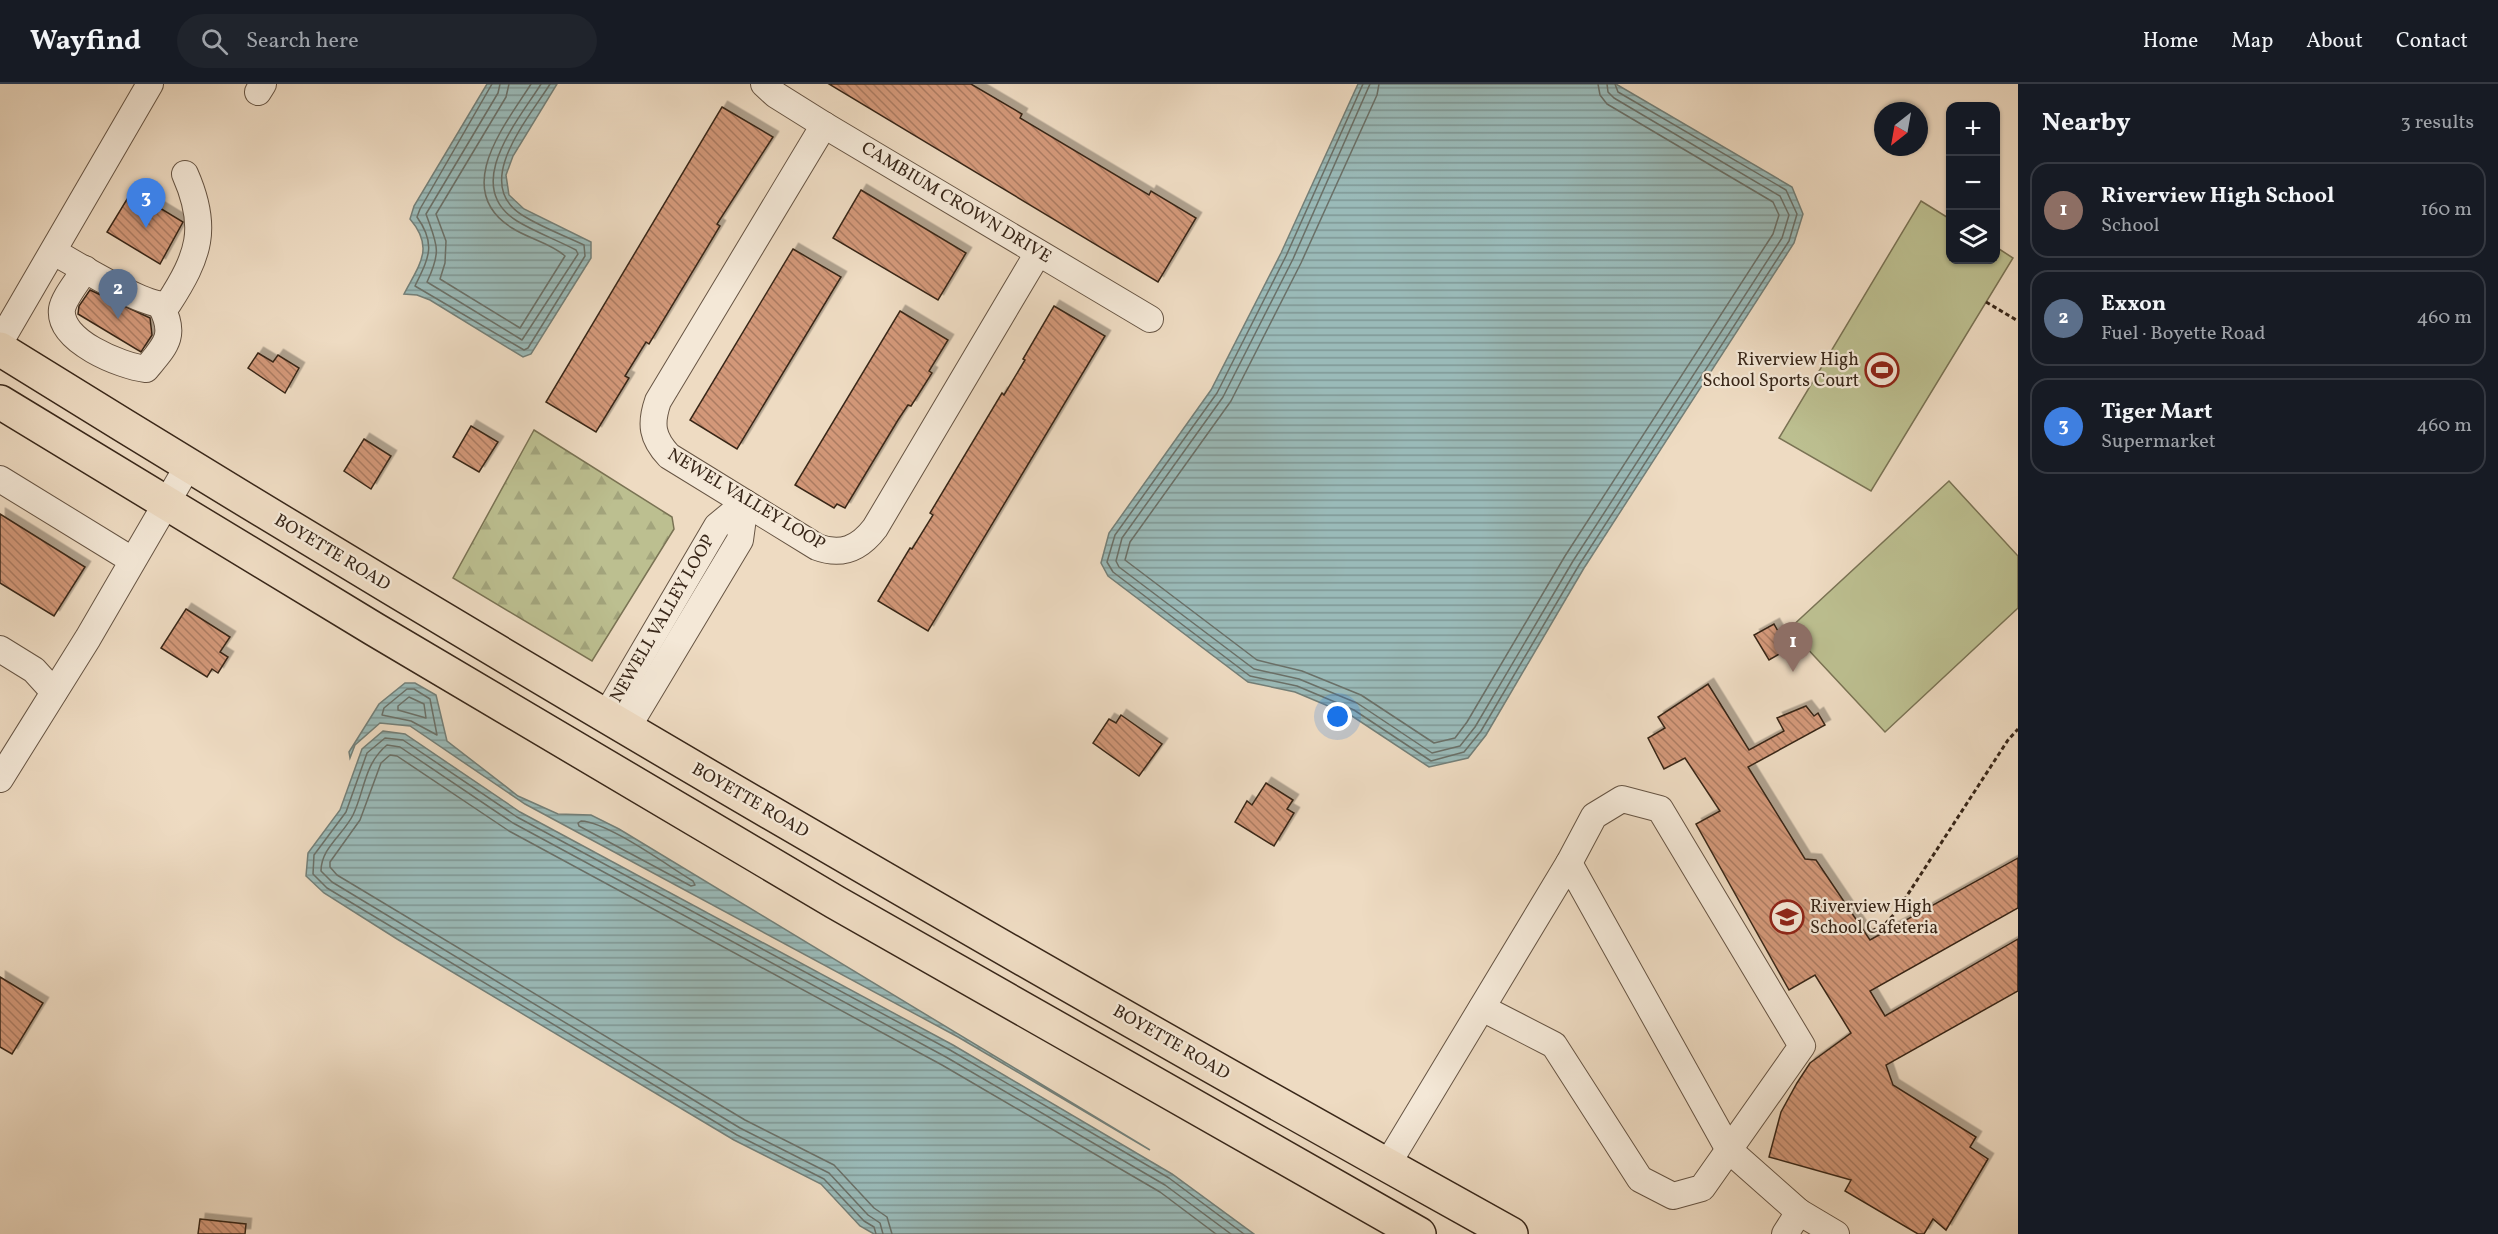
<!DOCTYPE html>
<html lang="en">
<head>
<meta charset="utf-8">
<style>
  :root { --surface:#171b24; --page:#20242c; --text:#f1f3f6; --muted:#9ea1a6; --line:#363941; --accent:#0f766e }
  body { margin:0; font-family:Vollkorn,serif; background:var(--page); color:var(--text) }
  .controls { position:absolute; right:18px; top:18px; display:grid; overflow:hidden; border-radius:12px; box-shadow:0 2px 4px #0004 }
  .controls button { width:54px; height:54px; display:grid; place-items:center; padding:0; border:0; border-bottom:2px solid var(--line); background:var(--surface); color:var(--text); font:30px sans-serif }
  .compass { position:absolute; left:1874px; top:18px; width:54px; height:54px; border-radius:50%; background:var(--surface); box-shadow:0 2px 4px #0004; rotate:211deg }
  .you { position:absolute; left:1338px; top:633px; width:21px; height:21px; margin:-15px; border:4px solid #fff; border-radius:50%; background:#1a73e8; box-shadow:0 0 0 9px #1a73e833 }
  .badge { display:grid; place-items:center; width:39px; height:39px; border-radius:50%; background:var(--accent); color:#fff; font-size:20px; font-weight:700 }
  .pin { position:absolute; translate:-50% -50px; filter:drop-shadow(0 2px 3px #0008) }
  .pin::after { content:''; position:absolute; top:32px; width:21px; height:18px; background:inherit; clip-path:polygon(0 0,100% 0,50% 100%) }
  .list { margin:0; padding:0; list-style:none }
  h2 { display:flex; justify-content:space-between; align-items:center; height:78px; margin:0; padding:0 24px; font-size:26px }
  h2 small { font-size:20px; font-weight:400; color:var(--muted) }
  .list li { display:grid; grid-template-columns:39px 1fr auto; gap:18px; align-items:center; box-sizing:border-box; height:96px; margin:0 12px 12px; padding:0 12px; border:2px solid var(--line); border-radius:18px }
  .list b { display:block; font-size:22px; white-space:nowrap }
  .list p { margin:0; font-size:20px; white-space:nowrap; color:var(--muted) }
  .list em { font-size:20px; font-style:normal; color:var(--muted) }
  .icon { flex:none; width:33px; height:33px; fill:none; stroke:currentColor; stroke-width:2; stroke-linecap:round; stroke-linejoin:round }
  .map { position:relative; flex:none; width:2018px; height:1150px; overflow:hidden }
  header { display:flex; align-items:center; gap:36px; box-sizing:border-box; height:84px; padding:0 30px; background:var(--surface); border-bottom:2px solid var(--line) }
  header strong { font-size:28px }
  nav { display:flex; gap:33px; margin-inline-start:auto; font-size:21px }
  .search { width:420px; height:54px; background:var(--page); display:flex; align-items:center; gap:15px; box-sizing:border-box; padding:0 21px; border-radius:33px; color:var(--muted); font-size:22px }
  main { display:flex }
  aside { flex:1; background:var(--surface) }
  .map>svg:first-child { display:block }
  .forest { fill:url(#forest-firs); stroke:#7a7354; stroke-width:1.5 }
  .pitch { fill:#bcbf90; stroke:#7a7354; stroke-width:1.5 }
  .water { fill:url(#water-rules); stroke:#737f78; stroke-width:1.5 }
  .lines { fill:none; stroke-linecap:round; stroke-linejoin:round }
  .shore { stroke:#6a7068; stroke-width:1.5 }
  .building { fill:url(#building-back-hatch); stroke:#392719; stroke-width:1.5; filter:url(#shadow) }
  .minor-casing { stroke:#665443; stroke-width:28 }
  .major-casing { stroke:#392719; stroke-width:36 }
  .path { stroke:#392719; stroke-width:3; stroke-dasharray:4.5 3; stroke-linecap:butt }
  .minor { stroke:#f4e8d7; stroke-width:26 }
  .major { stroke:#eedbc2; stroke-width:33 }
  .labels { text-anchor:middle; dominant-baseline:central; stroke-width:4.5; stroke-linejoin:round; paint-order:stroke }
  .street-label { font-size:18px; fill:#392719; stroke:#f4e8d7 }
  .poi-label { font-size:18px; fill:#392719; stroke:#f4e8d7; text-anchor:end }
</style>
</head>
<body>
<header>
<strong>Wayfind</strong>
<div class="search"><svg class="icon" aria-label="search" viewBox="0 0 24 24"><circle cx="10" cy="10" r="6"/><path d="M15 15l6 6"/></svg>Search here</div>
<nav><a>Home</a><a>Map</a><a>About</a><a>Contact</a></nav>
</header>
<main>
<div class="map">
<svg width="2018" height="1150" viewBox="0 0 2018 1150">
  <defs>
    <pattern id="forest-firs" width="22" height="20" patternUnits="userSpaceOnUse" patternTransform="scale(1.5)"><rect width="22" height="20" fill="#bcbf90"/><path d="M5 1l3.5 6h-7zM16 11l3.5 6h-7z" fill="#a2a47c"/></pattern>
    <pattern id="water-rules" width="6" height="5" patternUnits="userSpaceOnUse" patternTransform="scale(1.5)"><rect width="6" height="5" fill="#9abab8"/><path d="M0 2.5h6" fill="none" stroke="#7f9795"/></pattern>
    <pattern id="building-back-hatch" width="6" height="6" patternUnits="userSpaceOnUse" patternTransform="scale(1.5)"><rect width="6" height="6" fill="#d39879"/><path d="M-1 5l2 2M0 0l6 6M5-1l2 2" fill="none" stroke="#ac7c62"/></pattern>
    <filter id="shadow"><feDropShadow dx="5.5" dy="-5.5" stdDeviation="0" flood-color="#0004"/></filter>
  </defs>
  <rect width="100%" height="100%" fill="#eedbc2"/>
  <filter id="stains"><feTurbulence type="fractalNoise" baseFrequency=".00333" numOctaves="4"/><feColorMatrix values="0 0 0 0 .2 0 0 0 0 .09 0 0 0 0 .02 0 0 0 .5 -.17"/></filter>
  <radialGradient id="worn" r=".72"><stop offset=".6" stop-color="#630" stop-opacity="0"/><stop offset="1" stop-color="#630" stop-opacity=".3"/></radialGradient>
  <path class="forest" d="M534 346 672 433 674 445 592 577 453 494Z"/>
  <g class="pitch">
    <path d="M1921 117 1950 135V176H1996V163L2013 174 1871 407 1779 354Z"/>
    <path d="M1949 397 2018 472V524L1885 648 1789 545Z"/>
  </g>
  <g class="water">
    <path d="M487 0H557L513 72 506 91 509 111 524 125 591 158V174L531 270 523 273 430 216 417 211 404 210C419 181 435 164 410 135L414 122Z"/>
    <path d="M1358 0H1616L1792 103 1803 130 1794 159 1584 484 1486 651 1468 674 1429 683 1352 632 1295 608 1248 598 1108 492 1101 479 1109 449 1211 306 1281 169Z"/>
    <path d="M405 599H415L436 611 447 657 518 712 558 730 591 731 619 745 1150 1066 958 953 525 720 410 642 380 639 355 661 350 674 349 668 379 620Z"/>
    <path d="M383 647 405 650 520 728 953 961 1172 1090 1254 1150H874L860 1142 821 1100 734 1056 397 855 324 809 306 792 308 769 340 726 362 665Z"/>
  </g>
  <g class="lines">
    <g class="shore">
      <path d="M492 0 420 125 417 133C437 161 428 175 415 202L524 266 528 264 585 172 584 161C563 151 541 143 522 131 471 99 529 34 550 0"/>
      <path d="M500 0 498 9 426 130C437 161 442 166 427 198L522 256 578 170 576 166C557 156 535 148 517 137 461 102 518 37 541 0"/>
      <path d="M509 0 506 13 436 130 446 157 445 179 440 195 520 244 565 172C551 159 529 155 512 144 451 106 505 41 531 0"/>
      <path d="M1363 0 1286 172 1217 309 1115 451 1107 478 1113 488 1250 592 1297 602 1354 626 1431 677 1464 668 1481 647 1579 481 1789 157 1797 130 1786 106 1618 8 1615 0"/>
      <path d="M1370 0 1293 175 1223 313 1122 454 1116 477 1119 483 1254 585 1299 595 1357 619 1432 669 1460 662 1475 643 1573 477 1782 154 1789 131 1780 112 1614 14 1608 8 1607 0"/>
      <path d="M1379 0 1377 11 1301 179 1231 317 1130 458 1125 476 1257 576 1302 587 1361 611 1434 659 1455 654 1467 638 1565 472 1773 150 1779 131 1773 118 1607 20 1600 11 1598 0"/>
      <path d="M407 605H414L430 615 437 651 411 637 382 631 384 624Z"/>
      <path d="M409 613 424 620 426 634 398 626V622Z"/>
      <path d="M581 737C608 738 668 782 693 797L695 801 691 802 579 742 578 739Z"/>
      <path d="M876 1150 874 1143 864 1137 824 1095 737 1051 327 804 313 790 314 771 346 728 367 669 385 654 403 656 517 733 950 966 1169 1094 1244 1150"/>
      <path d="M883 1150 880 1139 868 1131 829 1089 740 1044 332 798 321 787C321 764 343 751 353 731 365 706 364 680 387 661L400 663 513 739 946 973 1165 1101 1231 1150"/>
      <path d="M892 1150 887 1133 874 1124 834 1081 745 1036 337 791 330 783V778L360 736 381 679 390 671 397 672 509 747 942 981 1160 1108 1216 1150"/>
    </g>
  </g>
  <g class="building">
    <path d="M829 0H971L1022 30 1020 34 1149 111 1151 107 1196 134 1158 198Z"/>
    <path d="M722 23 773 53 717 140 720 142 649 260 646 258 625 292 629 294 596 348 546 318Z"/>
    <path d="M861 106 966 169 938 216 833 154Z"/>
    <path d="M132 107 183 138 160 180 107 148Z"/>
    <path d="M793 165 841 193 737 365 690 336Z"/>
    <path d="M90 206 150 234 152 251 141 268 78 230 79 222Z"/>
    <path d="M1054 222 1105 252 928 547 878 517 910 464 912 465 933 431 930 429 1002 309 1004 311 1025 276 1023 275Z"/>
    <path d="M900 227 948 256 929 287 932 289 911 322 908 321 898 336 845 424 837 420 834 424 795 401Z"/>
    <path d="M258 269 273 278 278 271 299 284 285 309 248 284Z"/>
    <path d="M471 342 498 358 479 388 453 373Z"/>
    <path d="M364 355 391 372 371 405 344 387Z"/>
    <path d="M0 430 85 483 54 532 0 499Z"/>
    <path d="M186 525 230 553 220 568 228 573 218 589 212 585 207 593 161 564Z"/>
    <path d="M1774 540 1788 565 1769 576 1754 551Z"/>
    <path d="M1708 600 1749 666 1784 647 1777 634 1806 622 1814 632 1818 629 1825 641 1748 683 1805 775 1816 776 1870 856 2018 774V824L1870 907 1885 932 2018 855V907L1886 981 1893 1001 1976 1053 1970 1063 1988 1075 1946 1146 1933 1135 1924 1150H1918L1845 1107 1851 1096 1769 1073 1781 1028 1797 999 1810 979 1851 949 1815 891 1789 906 1696 740 1720 727 1685 674 1664 685 1648 654 1665 644 1658 633Z"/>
    <path d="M1121 631 1162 660 1139 692 1093 659 1109 635 1116 639Z"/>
    <path d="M1266 699 1293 716 1287 725 1294 729 1274 762 1235 738 1247 717 1252 721Z"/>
    <path d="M0 893 43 919 12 970 0 963Z"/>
    <path d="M200 1135 246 1140 245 1150H198Z"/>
  </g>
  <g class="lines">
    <defs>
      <g id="minor">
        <path d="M764 0 776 11 824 41 1150 235"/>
        <path d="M258 8 263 0"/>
        <path d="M824 41 658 317C650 340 652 354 669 372L817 463C841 472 859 465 875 444L1038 169"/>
        <path d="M54 168C76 180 147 225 168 220 199 172 209 144 185 90"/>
        <path d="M85 185C79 196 64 213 62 225 58 257 121 282 146 285 165 262 177 252 161 222"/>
        <path d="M0 258 150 0"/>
        <path d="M0 395 132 476"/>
        <path d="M0 565 34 586 54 608"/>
        <path d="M605 633 717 442 745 419"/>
        <path d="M626 646 740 456 745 419"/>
        <path d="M0 695 88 554 188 382"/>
        <path d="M1482 924 1554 961 1640 1095 1673 1112 1702 1104 1802 962 1660 725 1622 715 1594 732 1569 779"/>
        <path d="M1387 1081 1569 779 1729 1066 1799 1128 1785 1150"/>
        <path d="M1799 1128 1836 1150"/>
      </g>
      <g id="major">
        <path d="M0 265C496 573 1001 867 1511 1150"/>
        <path d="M0 318 374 545 835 818 1419 1150"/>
      </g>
    </defs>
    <use href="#minor" class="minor-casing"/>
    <use href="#major" class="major-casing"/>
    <g class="path">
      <path d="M1986 218 2018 237"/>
      <path d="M1872 847 1886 839 1897 827 2008 656 2018 645"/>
    </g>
    <use href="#minor" class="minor"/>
    <use href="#major" class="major"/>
  </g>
  <defs>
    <symbol id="stadium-ring" viewBox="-11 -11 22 22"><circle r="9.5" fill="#f4e8d7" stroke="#8f2418" stroke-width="1.5"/><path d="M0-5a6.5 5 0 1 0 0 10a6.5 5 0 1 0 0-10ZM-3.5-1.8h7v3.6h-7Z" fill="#8f2418"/></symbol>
    <symbol id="school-ring" viewBox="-11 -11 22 22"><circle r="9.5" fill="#f4e8d7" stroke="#8f2418" stroke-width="1.5"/><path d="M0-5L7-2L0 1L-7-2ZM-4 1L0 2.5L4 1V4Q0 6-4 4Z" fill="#8f2418"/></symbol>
  </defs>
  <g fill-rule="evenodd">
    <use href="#stadium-ring" x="1863" y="267" width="38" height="38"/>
    <use href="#school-ring" x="1768" y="814" width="38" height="38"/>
  </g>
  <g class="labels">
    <g class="street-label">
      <text transform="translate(956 119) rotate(31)">CAMBIUM CROWN DRIVE</text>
      <text transform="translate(746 416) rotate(31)">NEWEL VALLEY LOOP</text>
      <text transform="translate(332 469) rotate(31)">BOYETTE ROAD</text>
      <text transform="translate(663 535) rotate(-60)">NEWELL VALLEY LOOP</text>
      <text transform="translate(750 717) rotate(30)">BOYETTE ROAD</text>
      <text transform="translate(1171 959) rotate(30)">BOYETTE ROAD</text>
    </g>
    <g class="poi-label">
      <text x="1859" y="276">Riverview High<tspan x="1859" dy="21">School Sports Court</tspan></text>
      <text x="1810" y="823" text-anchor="start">Riverview High<tspan x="1810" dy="21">School Cafeteria</tspan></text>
    </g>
  </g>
  <rect width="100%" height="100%" filter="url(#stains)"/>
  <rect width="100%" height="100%" fill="url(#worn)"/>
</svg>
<div class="controls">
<button>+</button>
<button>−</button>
<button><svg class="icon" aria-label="layers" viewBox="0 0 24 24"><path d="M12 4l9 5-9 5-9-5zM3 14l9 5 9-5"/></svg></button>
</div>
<svg class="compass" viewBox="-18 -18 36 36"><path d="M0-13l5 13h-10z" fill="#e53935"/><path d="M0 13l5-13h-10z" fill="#9ea1a6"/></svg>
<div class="you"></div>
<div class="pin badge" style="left:1793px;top:588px;background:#8d6e63">1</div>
<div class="pin badge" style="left:118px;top:235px;background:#5c6f8a">2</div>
<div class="pin badge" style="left:146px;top:144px;background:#3f7fe0">3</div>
</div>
<aside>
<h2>Nearby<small>3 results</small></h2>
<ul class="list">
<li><span class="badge" style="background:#8d6e63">1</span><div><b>Riverview High School</b><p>School</p></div><em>160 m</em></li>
<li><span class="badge" style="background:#5c6f8a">2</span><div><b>Exxon</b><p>Fuel · Boyette Road</p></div><em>460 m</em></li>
<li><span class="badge" style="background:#3f7fe0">3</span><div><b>Tiger Mart</b><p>Supermarket</p></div><em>460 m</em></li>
</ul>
</aside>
</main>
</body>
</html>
